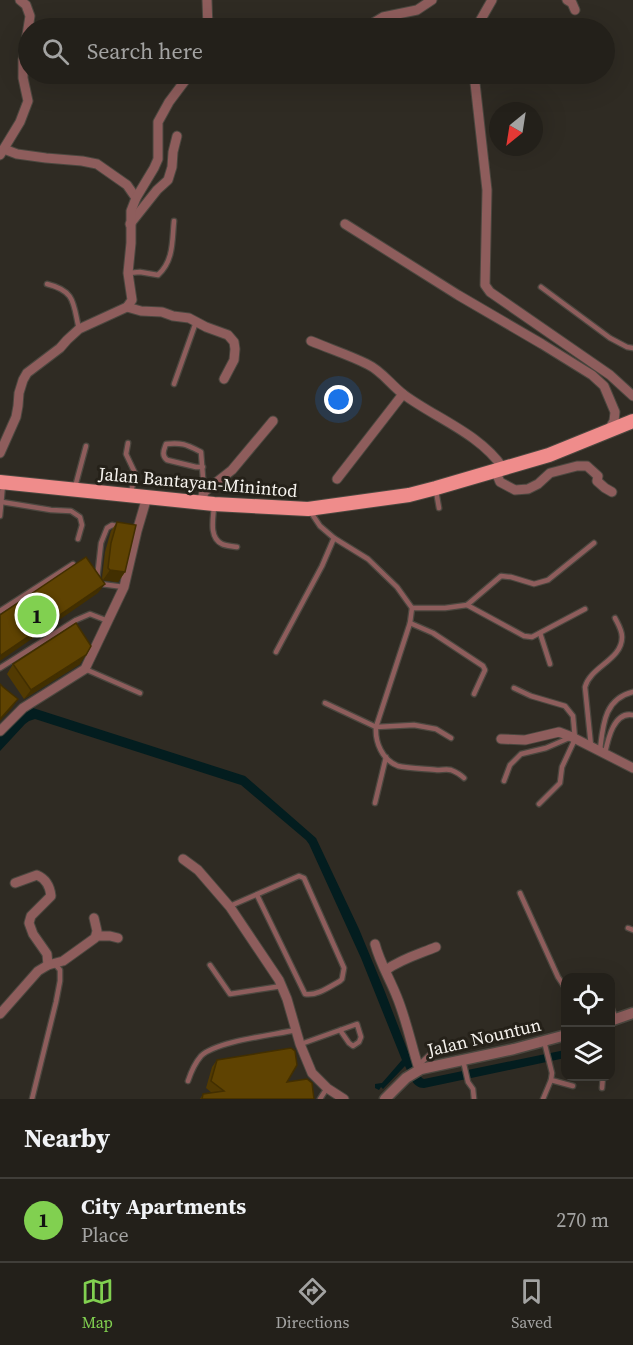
<!DOCTYPE html>
<html lang="en">
<head>
<meta charset="utf-8">
<style>
  :root { --surface:#23201a; --page:#2b2823; --text:#f1f3f6; --muted:#a3a3a2; --line:#403e39; --accent:#81d050 }
  body { margin:0; font-family:"Source Serif 4",serif; background:var(--page); color:var(--text) }
  .controls { position:absolute; right:18px; bottom:18px; display:grid; overflow:hidden; border-radius:12px; box-shadow:0 6px 24px #0002 }
  .controls button { width:54px; height:54px; display:grid; place-items:center; padding:0; border:0; border-bottom:2px solid var(--line); background:var(--surface); color:var(--text); font:30px sans-serif }
  .compass { position:absolute; left:489px; top:102px; width:54px; height:54px; border-radius:50%; background:var(--surface); box-shadow:0 6px 24px #0002; rotate:210deg }
  .you { position:absolute; left:339px; top:400px; width:21px; height:21px; margin:-15px; border:4px solid #fff; border-radius:50%; background:#1a73e8; box-shadow:0 0 0 9px #1a73e833 }
  .badge { display:grid; place-items:center; width:39px; height:39px; border-radius:50%; background:var(--accent); color:#111; font-size:20px; font-weight:700 }
  .pin { position:absolute; translate:-50% -50%; border:3px solid #fff; box-shadow:0 2px 6px #0006 }
  .list { margin:0; padding:0; list-style:none }
  h2 { display:flex; justify-content:space-between; align-items:center; height:78px; margin:0; padding:0 24px; font-size:26px }
  h2 small { font-size:20px; font-weight:400; color:var(--muted) }
  .list li { display:grid; grid-template-columns:39px 1fr auto; gap:18px; align-items:center; box-sizing:border-box; height:84px; padding:0 24px; border-top:2px solid var(--line) }
  .list b { display:block; font-size:22px; white-space:nowrap }
  .list p { margin:0; font-size:20px; white-space:nowrap; color:var(--muted) }
  .list em { font-size:20px; font-style:normal; color:var(--muted) }
  .icon { flex:none; width:33px; height:33px; fill:none; stroke:currentColor; stroke-width:2; stroke-linecap:round; stroke-linejoin:round }
  .map { position:relative; flex:none; width:633px; height:1099px; overflow:hidden }
  .search { position:absolute; background:var(--surface); box-shadow:0 6px 24px #0002; left:18px; right:18px; top:18px; height:66px; display:flex; align-items:center; gap:15px; box-sizing:border-box; padding:0 21px; border-radius:33px; color:var(--muted); font-size:22px }
  .sheet { height:162px; background:var(--surface) }
  nav { display:flex; justify-content:space-around; align-items:center; box-sizing:border-box; height:84px; border-top:2px solid var(--line); background:var(--surface); font-size:16px; color:var(--muted) }
  nav a { display:grid; justify-items:center; gap:3px }
  nav .on { color:var(--accent) }
  .map>svg:first-child { display:block }
  .water { fill:#031d1f }
  .lines { fill:none; stroke-linecap:round; stroke-linejoin:round }
  .service-casing { stroke:#4b473f; stroke-width:7 }
  .minor-casing { stroke:#4b473f; stroke-width:11 }
  .tertiary-casing { stroke:#4b473f; stroke-width:13 }
  .primary-casing { stroke:#4b473f; stroke-width:16 }
  .service { stroke:#8e5d5c; stroke-width:4.5 }
  .minor { stroke:#8e5d5c; stroke-width:9 }
  .tertiary { stroke:#8e5d5c; stroke-width:10 }
  .primary { stroke:#ef8c8b; stroke-width:14 }
  .wall { fill:#523a02 }
  .shaded-wall { fill:#422f01 }
  .building { fill:#5f4302; stroke:#422f01; stroke-width:1.5 }
  .labels { text-anchor:middle; dominant-baseline:central; stroke-width:6; stroke-linejoin:round; paint-order:stroke }
  .street-label { font-size:18px; fill:#f6f3ee; stroke:#252119 }
</style>
</head>
<body>
<div class="map">
<svg width="633" height="1099" viewBox="0 0 633 1099">
  <rect width="100%" height="100%" fill="#2f2b23"/>
  <path class="water" d="M33 708 245 776 316 838 359 929 385 992 412 1062 422 1078 424 1079 565 1050V1058L424 1088C412 1088 410 1075 405 1066L383 1089 381 1087 379 1090 375 1088V1084L382 1083 402 1060 361 958 309 844 306 840 241 785 35 719 29 721 25 724 0 751V736C10 726 18 712 33 708Z"/>
  <g class="lines">
    <defs>
      <g id="service">
        <path d="M182 26 192 28"/>
        <path d="M128 273 140 272 158 275C174 261 172 240 174 221"/>
        <path d="M47 284C76 291 73 304 79 329"/>
        <path d="M541 287 610 338 627 347 633 348"/>
        <path d="M174 384 196 322"/>
        <path d="M128 443 126 454 135 473 131 493"/>
        <path d="M203 467H196L167 460C161 455 164 450 166 444 182 442 187 445 201 452L204 491"/>
        <path d="M75 487 86 446"/>
        <path d="M436 491 439 508"/>
        <path d="M2 502 51 510 71 511 80 517 82 525 78 539"/>
        <path d="M214 507C213 519 209 538 222 544 226 546 233 546 237 547"/>
        <path d="M310 511 320 526 334 538 368 559 397 587 412 608 410 623 376 727C375 742 382 760 398 766 407 768 428 769 437 770 442 770 447 769 451 770 456 772 460 774 464 778"/>
        <path d="M0 516 3 484"/>
        <path d="M120 527 112 525 107 528 101 543 97 579 101 584 124 587"/>
        <path d="M467 605 524 636 532 637 585 609"/>
        <path d="M412 608H445L467 605 501 576 511 577 534 584 548 580 594 543"/>
        <path d="M0 611 73 564"/>
        <path d="M410 623 433 633 483 666 485 670 474 694"/>
        <path d="M540 633 550 664"/>
        <path d="M276 652 322 566 334 538"/>
        <path d="M0 668 76 620 90 614 108 621"/>
        <path d="M85 669 140 693"/>
        <path d="M514 688 531 696 565 706 573 716 575 739 562 767 560 783 539 804"/>
        <path d="M325 703 376 727 414 725 436 729 451 738"/>
        <path d="M591 746 585 687C591 666 622 660 622 637 622 630 618 624 615 618"/>
        <path d="M600 750C603 725 604 699 633 692"/>
        <path d="M605 753C608 739 614 711 633 715"/>
        <path d="M504 781 510 765 521 754 546 748 569 738"/>
        <path d="M375 803 386 757"/>
        <path d="M520 893 558 977 566 989"/>
        <path d="M230 906 299 876 304 878 344 968 342 979 340 981C329 987 317 996 305 994L257 895"/>
        <path d="M628 928 633 930"/>
        <path d="M210 965 230 994 282 986"/>
        <path d="M610 1004 616 1019"/>
        <path d="M544 1041 552 1073 551 1080 573 1086"/>
        <path d="M301 1044 357 1024 361 1037 359 1042 353 1046 349 1043 340 1030"/>
        <path d="M463 1060 468 1082 473 1089 474 1099"/>
        <path d="M418 1066C429 1055 437 1046 452 1043"/>
        <path d="M188 1081C191 1072 195 1063 201 1056 216 1041 274 1035 296 1030"/>
        <path d="M602 1088 603 1076"/>
        <path d="M32 1099 56 1002 60 981V970L55 964"/>
        <path d="M320 1099 327 1088"/>
        <path d="M543 1099 551 1080"/>
      </g>
      <g id="minor">
        <path d="M207 0 208 28"/>
        <path d="M567 0 572 3 575 10"/>
        <path d="M208 23 291 28"/>
        <path d="M373 23 383 17 417 10 432 0"/>
        <path d="M476 28 492 0"/>
        <path d="M474 74 487 190 485 285 490 292 610 375 633 396"/>
        <path d="M4 149 17 154 46 158 82 161 97 164 127 185 136 198"/>
        <path d="M0 155 20 122 28 101 23 78V60L30 16 26 5 20 0"/>
        <path d="M130 224 157 190 168 180 172 167 173 152 177 136"/>
        <path d="M345 224 458 295 542 344 592 375 604 386 615 412 614 421 608 431"/>
        <path d="M127 307 141 311 162 312 173 316 189 318 206 327 228 335 234 342 235 349 234 360 224 379"/>
        <path d="M311 341C330 349 349 355 367 364 382 371 390 384 403 394 435 418 479 433 503 468"/>
        <path d="M0 453 16 417 18 406 19 393 23 380 27 373 60 348 67 340 79 329 127 307 132 300 128 273 131 243V211L136 198 154 168 158 159V122L169 102 190 74"/>
        <path d="M495 470 500 482 515 490 528 489 538 484 550 473 577 466H587L598 476 597 481 605 488 612 492"/>
        <path d="M337 479 403 394"/>
        <path d="M201 503 204 492 232 470 273 421"/>
        <path d="M0 731 23 708 85 669 124 587 137 531 147 497"/>
        <path d="M501 739 525 740 559 732 572 737 633 768"/>
        <path d="M183 859 198 870 230 907 279 980 287 999 300 1044 312 1073 327 1088 344 1099"/>
        <path d="M15 883 37 875C46 879 50 886 51 896L31 916 29 923 33 934 47 954 48 965"/>
        <path d="M97 936H110L118 938"/>
        <path d="M375 944C380 963 390 979 397 997 406 1019 411 1043 418 1066L421 1069"/>
        <path d="M386 970C401 959 419 954 436 947"/>
        <path d="M0 1014 38 971 48 965 63 961 95 938 97 931 94 918"/>
      </g>
      <g id="tertiary">
        <path d="M610 1021 633 1013"/>
        <path d="M385 1099 406 1078 421 1069 514 1049 566 1035"/>
      </g>
      <path id="primary" d="M0 482 214 504 308 509 409 495 436 488 549 455 633 421"/>
    </defs>
    <use href="#service" class="service-casing"/>
    <use href="#minor" class="minor-casing"/>
    <use href="#tertiary" class="tertiary-casing"/>
    <use href="#primary" class="primary-casing"/>
    <use href="#service" class="service"/>
    <use href="#minor" class="minor"/>
    <use href="#tertiary" class="tertiary"/>
    <use href="#primary" class="primary"/>
  </g>
  <g class="wall">
    <path d="M117 522 125 572 118 582 103 580 102 578 105 552 111 531Z"/>
    <path d="M13 664H80L24 699 7 674Z"/>
    <path d="M217 1060 287 1082 314 1099H200L203 1094 212 1093 206 1088 212 1067Z"/>
  </g>
  <g class="shaded-wall">
    <path d="M110 570 125 572 118 582 103 580Z"/>
    <path d="M105 584 98 593 0 661V657L1 655Z"/>
    <path d="M86 655 80 664 24 699 31 690Z"/>
    <path d="M18 699 12 708 0 721V719Z"/>
  </g>
  <g class="building">
    <path d="M117 522 136 525 125 572 110 570 108 568 111 543Z"/>
    <path d="M86 557 105 584 1 655 0 653V615Z"/>
    <path d="M76 623 91 646 86 655 31 690 13 664Z"/>
    <path d="M0 684 3 687 18 699 0 719Z"/>
    <path d="M291 1048 295 1051 297 1065 287 1082 307 1079 312 1083 314 1099H202L203 1094 224 1091 211 1081 217 1060Z"/>
  </g>
  <g class="labels">
    <g class="street-label">
      <text transform="translate(198 482) rotate(5)">Jalan Bantayan-Minintod</text>
      <text transform="translate(484 1037) rotate(-13)">Jalan Nountun</text>
    </g>
  </g>
</svg>
<div class="controls">
<button><svg class="icon" aria-label="locate" viewBox="0 0 24 24"><circle cx="12" cy="12" r="6"/><path d="M12 2v4M12 18v4M2 12h4M18 12h4"/></svg></button>
<button><svg class="icon" aria-label="layers" viewBox="0 0 24 24"><path d="M12 4l9 5-9 5-9-5zM3 14l9 5 9-5"/></svg></button>
</div>
<svg class="compass" viewBox="-18 -18 36 36"><path d="M0-13l5 13h-10z" fill="#e53935"/><path d="M0 13l5-13h-10z" fill="#a3a3a2"/></svg>
<div class="you"></div>
<div class="pin badge" style="left:37px;top:615px">1</div>
<div class="search"><svg class="icon" aria-label="search" viewBox="0 0 24 24"><circle cx="10" cy="10" r="6"/><path d="M15 15l6 6"/></svg>Search here</div>
</div>
<section class="sheet">
<h2>Nearby<small></small></h2>
<ul class="list">
<li><span class="badge">1</span><div><b>City Apartments</b><p>Place</p></div><em>270 m</em></li>
</ul>
</section>
<nav>
<a class="on"><svg class="icon" aria-label="map" viewBox="0 0 24 24"><path d="M3 6l6-2 6 2 6-2v14l-6 2-6-2-6 2zM9 4v14M15 6v14"/></svg>Map</a>
<a><svg class="icon" aria-label="directions" viewBox="0 0 24 24"><path d="M12 3l9 9-9 9-9-9zM9 14v-3h6M13 9l2 2-2 2"/></svg>Directions</a>
<a><svg class="icon" aria-label="saved" viewBox="0 0 24 24"><path d="M7 4h10v16l-5-4-5 4z"/></svg>Saved</a>
</nav>
</body>
</html>
